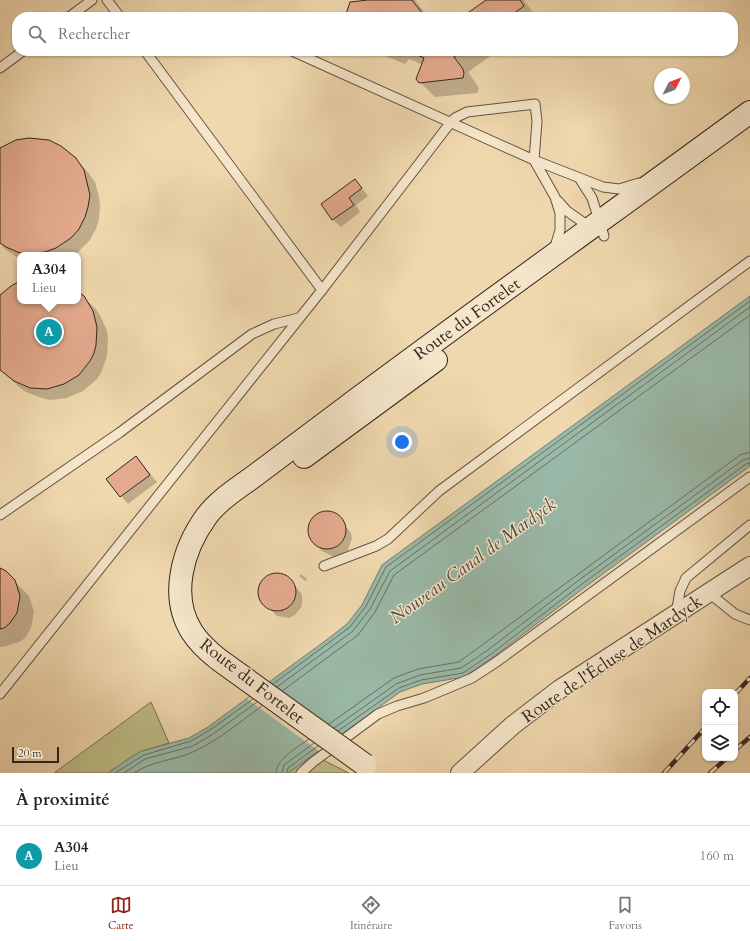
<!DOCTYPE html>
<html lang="fr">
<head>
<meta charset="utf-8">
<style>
  :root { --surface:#fff; --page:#f2f2f2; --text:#222; --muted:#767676; --line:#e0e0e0; --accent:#8f2418 }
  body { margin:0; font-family:Cardo,serif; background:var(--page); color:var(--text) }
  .controls { position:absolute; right:12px; bottom:12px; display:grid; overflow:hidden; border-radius:8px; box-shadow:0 1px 3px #0004 }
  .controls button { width:36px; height:36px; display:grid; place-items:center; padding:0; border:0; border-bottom:1px solid var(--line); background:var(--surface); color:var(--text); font:20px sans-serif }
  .compass { position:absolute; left:654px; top:68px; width:36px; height:36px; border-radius:50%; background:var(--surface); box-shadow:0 1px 3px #0004; rotate:48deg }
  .scale { position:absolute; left:12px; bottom:10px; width:47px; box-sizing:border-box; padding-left:4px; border:2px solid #36251f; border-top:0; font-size:11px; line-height:14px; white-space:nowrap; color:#36251f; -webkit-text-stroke:3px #f5e6ca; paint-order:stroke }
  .you { position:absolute; left:402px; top:442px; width:14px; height:14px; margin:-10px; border:3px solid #fff; border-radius:50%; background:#1a73e8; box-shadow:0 0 0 6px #1a73e833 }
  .badge { display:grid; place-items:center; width:26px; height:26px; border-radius:50%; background:var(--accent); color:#fff; font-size:13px; font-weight:700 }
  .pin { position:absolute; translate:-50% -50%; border:2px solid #fff; box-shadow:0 1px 4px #0006 }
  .popup { position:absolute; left:17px; top:252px; width:64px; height:52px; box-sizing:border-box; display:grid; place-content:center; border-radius:8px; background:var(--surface); filter:drop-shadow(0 1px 3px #0005); font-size:13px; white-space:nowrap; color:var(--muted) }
  .popup b { font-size:15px; color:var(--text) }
  .popup::after { content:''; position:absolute; left:50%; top:100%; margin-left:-8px; border:8px solid transparent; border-top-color:var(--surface) }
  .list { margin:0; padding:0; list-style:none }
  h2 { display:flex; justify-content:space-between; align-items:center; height:52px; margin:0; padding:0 16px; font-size:17px }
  h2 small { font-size:13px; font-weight:400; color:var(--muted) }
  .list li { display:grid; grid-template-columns:26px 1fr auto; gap:12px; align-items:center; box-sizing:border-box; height:60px; padding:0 16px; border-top:1px solid var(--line) }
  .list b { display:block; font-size:15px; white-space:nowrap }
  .list p { margin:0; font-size:13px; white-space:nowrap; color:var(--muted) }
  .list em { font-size:13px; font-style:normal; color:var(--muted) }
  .icon { flex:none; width:22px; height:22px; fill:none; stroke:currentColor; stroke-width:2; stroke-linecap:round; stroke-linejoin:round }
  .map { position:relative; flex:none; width:750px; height:773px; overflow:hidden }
  .search { position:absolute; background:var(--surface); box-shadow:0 1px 3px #0004; left:12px; right:12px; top:12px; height:44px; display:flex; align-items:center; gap:10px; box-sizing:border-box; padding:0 14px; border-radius:16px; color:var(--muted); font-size:15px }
  .sheet { height:112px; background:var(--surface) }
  nav { display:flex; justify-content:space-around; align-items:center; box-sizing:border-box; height:56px; border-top:1px solid var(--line); background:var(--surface); font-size:11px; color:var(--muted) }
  nav a { display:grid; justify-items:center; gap:2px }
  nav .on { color:var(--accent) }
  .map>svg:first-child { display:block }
  .green { fill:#bebd86; stroke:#7a7152 }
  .water { fill:#9abaa9; stroke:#727e72 }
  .pier { fill:#f0d8ae }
  .shadow { fill:#0003 }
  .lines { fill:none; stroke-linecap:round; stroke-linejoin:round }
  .shore { stroke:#687064; stroke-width:1 }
  .building { fill:#e4aa8e; stroke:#36251f }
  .service-casing { stroke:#645243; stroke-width:11 }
  .minor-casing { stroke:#645243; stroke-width:20 }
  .secondary-casing { stroke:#36251f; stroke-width:24 }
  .service { stroke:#f5e6ca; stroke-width:9 }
  .minor { stroke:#f5e6ca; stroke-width:18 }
  .secondary { stroke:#f5e6ca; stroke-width:22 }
  .rail-casing { stroke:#36251f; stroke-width:4.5 }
  .rail { stroke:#f5e6ca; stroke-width:3; stroke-dasharray:9; stroke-linecap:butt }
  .secondary-bridge-casing { stroke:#36251f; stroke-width:24; stroke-linecap:butt }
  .secondary-bridge { stroke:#f5e6ca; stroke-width:22 }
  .labels { text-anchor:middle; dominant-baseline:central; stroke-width:3; stroke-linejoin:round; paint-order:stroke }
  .street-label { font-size:17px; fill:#36251f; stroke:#f5e6ca }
  .water-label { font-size:18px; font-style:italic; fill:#4f4a42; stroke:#f5e6ca }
</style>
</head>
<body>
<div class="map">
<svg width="750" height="773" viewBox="0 0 750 773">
  <rect width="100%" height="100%" fill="#f0d8ae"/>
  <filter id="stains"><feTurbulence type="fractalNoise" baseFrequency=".005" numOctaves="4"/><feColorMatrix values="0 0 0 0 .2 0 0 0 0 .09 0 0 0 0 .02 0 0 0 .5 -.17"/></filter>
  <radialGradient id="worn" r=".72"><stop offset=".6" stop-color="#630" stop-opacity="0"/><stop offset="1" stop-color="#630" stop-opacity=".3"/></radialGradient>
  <g class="green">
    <path d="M151 702 169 743 142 751 133 756 108 773H54Z"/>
    <path d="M313 755 349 773H288Z"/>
  </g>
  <path class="water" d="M750 296V466L585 587 493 657 464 677 422 684 400 692 288 773H108L133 756 142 751 189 738 208 727 329 638 347 624 362 605 382 565Z"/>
  <path class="pier" d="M267 683 340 737 320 752 247 699Z"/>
  <g class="shadow">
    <path d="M375 0H415L428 17H347Z"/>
    <path d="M488 0H524L536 17H464Z"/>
    <path d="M373 51H497L468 72 477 85 479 88 477 93 435 97 420 82 423 65 409 59 405 64Z"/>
    <path d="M0 149 75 159 87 171 95 182 99 197 100 206 99 219 96 229 90 240 77 253 74 255H20V259L6 250 0 243Z"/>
    <path d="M355 180 368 196 356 205 360 212 341 227 333 220 322 204Z"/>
    <path d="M20 283V301H78V292L95 308 100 315 107 331 108 339 107 356 101 373 96 380 83 391 67 398 50 400 42 398 26 392 19 387 0 368V297Z"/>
    <path d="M136 457 157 482 128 504 107 479Z"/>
    <path d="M325 513 336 515 351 533 352 538 348 550 338 556H332L322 551 314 543 309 533V527L315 517Z"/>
    <path d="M0 569 5 572 29 596 34 612 31 628 25 638 19 642 3 647H0Z"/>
    <path d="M301 574 307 579V580L305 581 299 576Z"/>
    <path d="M281 575 287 577 302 594V606L295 615 289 618 277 616 261 600 260 589 265 579 270 576Z"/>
  </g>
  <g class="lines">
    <g class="shore">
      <path d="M273 684 350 627 366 606 386 567 750 301"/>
      <path d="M277 687 353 631 370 609 390 571 750 307"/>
      <path d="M282 691 358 635 375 612 394 575 750 315"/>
      <path d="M329 724 394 678 418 669 459 662 740 455 750 452"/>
      <path d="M334 728 396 684 420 675 461 668 488 650 579 580 743 460 750 458"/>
      <path d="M338 731 399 688 421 680 463 673 491 654 582 584 746 464 750 463"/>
      <path d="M115 773 144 755 191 741 210 730 253 699"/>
      <path d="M124 773 145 759 193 746 213 734 257 702"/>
      <path d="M134 773C153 760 175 761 195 751 219 740 241 721 262 706"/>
      <path d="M276 773C276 759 298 747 309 739"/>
      <path d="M282 773 284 765 314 743"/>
      <path d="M287 773 288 768 318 746"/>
    </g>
  </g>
  <g class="building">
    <path d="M368 0H412L425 17H345L350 2Z"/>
    <path d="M486 0H520L524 6 509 17H462Z"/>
    <path d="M408 51H462L454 57 463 69 464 73 463 78 419 83 416 79 424 58Z"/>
    <path d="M29 138 49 140 61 146 76 158 84 170 90 195 88 207 85 217 79 229 71 238 56 248 45 252 36 253H20L6 247 0 243V148L16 140Z"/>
    <path d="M355 179 362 188 349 198 354 205 332 220 321 204Z"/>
    <path d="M20 281V301H78V291L84 296 93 311 97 327 96 345 94 353 90 361 79 375 64 384 47 389 30 388 14 381 0 370V295L11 286Z"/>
    <path d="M136 456 150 475 120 497 106 479Z"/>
    <circle cx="327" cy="530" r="19"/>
    <path d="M0 568 6 571 15 580 20 596 17 613 10 623 4 628 0 629Z"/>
    <circle cx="277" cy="592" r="19"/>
  </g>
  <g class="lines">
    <defs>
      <g id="service">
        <path d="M107 0 120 17"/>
        <path d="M69 17 92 0"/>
        <path d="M145 51 322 290"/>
        <path d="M292 51 534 160 603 187 619 189 639 183"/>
        <path d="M0 68 23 51"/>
        <path d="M580 179 592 198 604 236"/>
        <path d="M558 201 567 211 591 228"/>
        <path d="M0 515 119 433 252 334 274 324 299 318"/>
        <path d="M324 566 376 546 388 539 439 491 750 261"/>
        <path d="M709 593 735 614 750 620"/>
        <path d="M676 614 680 591 686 578 750 525"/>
        <path d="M0 694 322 290 451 122 455 118 467 112 535 104 537 121 534 160 555 197 560 213V230L554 250"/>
        <path d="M301 773 313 762 378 714 397 706 424 698 472 678 495 663 750 477"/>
      </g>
      <path id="minor" d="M460 773 513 725 560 689 750 566"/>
      <g id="secondary">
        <path d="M304 457 436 360"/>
        <path d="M218 659C208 651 199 643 192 632 169 596 183 549 206 517 219 499 240 487 257 474 286 452 316 430 345 408 479 308 615 211 750 112"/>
      </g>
    </defs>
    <use href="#service" class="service-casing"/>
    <use href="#minor" class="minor-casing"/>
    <use href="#secondary" class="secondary-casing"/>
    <use href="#service" class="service"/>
    <use href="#minor" class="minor"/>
    <use href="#secondary" class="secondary"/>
    <defs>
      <g id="rail">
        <path d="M735 694 750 678"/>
        <path d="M735 750 750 737"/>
        <path d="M664 773 705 728"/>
        <path d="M710 773 727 758"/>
      </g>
    </defs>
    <use href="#rail" class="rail-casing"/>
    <use href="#rail" class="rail"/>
    <defs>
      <path id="secondary-bridge" d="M218 659 365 765"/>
    </defs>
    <use href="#secondary-bridge" class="secondary-bridge-casing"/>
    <use href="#secondary-bridge" class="secondary-bridge"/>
  </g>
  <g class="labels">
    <g class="street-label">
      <text transform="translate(467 319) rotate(-36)">Route du Fortelet</text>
      <text transform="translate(612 659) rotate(-34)">Route de l'Écluse de Mardyck</text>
      <text transform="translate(252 681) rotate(38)">Route du Fortelet</text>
    </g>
    <g class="water-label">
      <text transform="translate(473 561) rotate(-36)">Nouveau Canal de Mardyck</text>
    </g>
  </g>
  <rect width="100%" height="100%" filter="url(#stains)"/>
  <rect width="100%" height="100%" fill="url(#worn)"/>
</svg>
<div class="controls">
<button><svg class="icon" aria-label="locate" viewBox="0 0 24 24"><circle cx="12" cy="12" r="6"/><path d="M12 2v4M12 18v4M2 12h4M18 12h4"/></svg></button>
<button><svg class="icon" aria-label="layers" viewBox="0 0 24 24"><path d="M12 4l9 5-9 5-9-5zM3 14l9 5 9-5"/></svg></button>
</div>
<svg class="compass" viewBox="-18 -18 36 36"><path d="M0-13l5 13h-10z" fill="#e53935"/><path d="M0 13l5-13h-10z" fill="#767676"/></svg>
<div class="scale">20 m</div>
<div class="you"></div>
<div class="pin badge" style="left:49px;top:332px;background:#0f9aa8">A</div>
<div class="popup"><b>A304</b>Lieu</div>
<div class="search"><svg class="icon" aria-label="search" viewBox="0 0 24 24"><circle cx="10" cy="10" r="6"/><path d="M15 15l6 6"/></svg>Rechercher</div>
</div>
<section class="sheet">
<h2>À proximité<small></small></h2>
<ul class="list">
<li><span class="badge" style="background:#0f9aa8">A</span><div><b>A304</b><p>Lieu</p></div><em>160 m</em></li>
</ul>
</section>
<nav>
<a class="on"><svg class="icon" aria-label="map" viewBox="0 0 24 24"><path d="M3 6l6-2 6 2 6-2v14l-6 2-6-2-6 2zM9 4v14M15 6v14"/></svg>Carte</a>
<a><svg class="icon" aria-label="directions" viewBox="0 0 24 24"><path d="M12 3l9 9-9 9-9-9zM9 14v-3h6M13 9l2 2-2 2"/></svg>Itinéraire</a>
<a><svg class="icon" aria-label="saved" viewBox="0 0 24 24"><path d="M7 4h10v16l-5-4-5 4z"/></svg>Favoris</a>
</nav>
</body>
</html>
